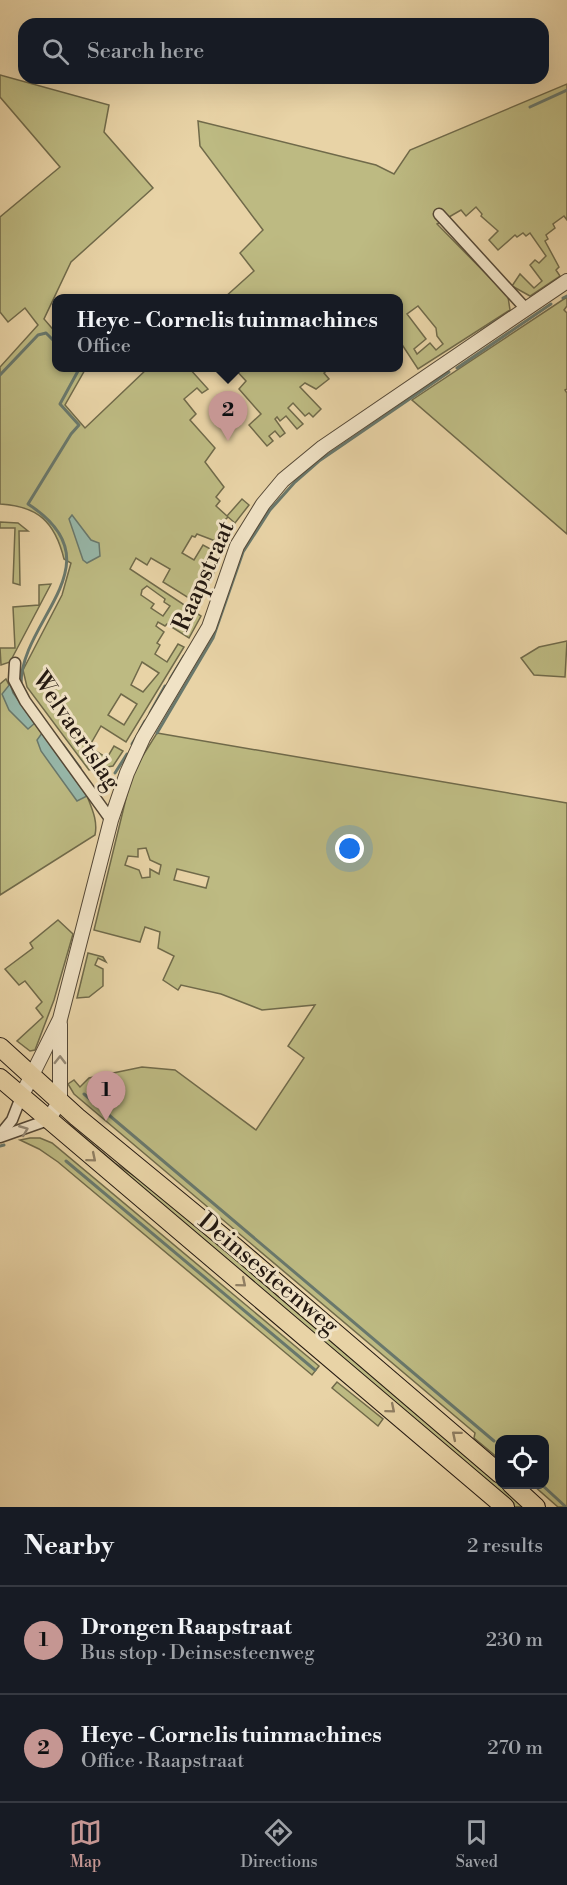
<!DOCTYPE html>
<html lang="en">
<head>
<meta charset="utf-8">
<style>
  :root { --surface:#171b24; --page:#242831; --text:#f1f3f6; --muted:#9ea1a6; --line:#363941; --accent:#c59692 }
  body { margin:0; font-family:"Libre Bodoni",serif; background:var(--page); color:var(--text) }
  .controls { position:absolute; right:18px; bottom:18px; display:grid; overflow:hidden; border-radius:12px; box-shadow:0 6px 24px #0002 }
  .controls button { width:54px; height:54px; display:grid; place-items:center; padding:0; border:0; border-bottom:2px solid var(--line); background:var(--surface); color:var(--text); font:30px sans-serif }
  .you { position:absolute; left:350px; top:849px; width:21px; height:21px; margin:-15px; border:4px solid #fff; border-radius:50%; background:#1a73e8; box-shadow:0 0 0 9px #1a73e833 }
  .badge { display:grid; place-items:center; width:39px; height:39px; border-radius:50%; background:var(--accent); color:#111; font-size:20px; font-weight:700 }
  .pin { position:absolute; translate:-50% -50px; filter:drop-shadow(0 2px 3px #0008) }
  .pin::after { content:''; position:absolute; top:32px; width:21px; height:18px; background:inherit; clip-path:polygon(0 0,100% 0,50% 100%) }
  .popup { position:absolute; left:52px; top:294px; width:351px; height:78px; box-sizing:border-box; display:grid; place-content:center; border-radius:12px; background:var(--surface); filter:drop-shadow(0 2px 4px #0005); font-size:20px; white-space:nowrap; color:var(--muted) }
  .popup b { font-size:22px; color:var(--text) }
  .popup::after { content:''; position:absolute; left:50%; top:100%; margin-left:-12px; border:12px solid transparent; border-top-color:var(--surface) }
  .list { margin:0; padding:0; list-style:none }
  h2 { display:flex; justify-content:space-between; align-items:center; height:78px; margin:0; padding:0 24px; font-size:26px }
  h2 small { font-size:20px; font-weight:400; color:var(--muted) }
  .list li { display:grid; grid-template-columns:39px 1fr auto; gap:18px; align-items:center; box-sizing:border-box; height:108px; padding:0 24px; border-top:2px solid var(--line) }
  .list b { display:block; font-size:22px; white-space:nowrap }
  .list p { margin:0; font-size:20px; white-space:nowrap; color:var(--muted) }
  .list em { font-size:20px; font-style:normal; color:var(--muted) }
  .icon { flex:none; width:33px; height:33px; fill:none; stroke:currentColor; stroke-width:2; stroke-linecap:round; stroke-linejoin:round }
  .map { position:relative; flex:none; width:567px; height:1507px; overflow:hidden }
  .search { position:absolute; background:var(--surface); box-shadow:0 6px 24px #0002; left:18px; right:18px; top:18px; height:66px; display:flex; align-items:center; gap:15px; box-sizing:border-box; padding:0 21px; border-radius:18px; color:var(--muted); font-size:22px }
  .sheet { height:294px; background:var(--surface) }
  nav { display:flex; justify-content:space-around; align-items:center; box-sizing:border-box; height:84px; border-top:2px solid var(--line); background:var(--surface); font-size:16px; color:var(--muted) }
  nav a { display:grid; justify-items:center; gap:3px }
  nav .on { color:var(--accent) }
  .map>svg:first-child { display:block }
  .green { fill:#bdba82; stroke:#706a4a; stroke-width:1.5; fill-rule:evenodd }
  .water { fill:#97b7a9; stroke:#69786c; stroke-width:1.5 }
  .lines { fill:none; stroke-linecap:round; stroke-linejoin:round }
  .stream { stroke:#69786c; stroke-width:3 }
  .minor-casing { stroke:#554836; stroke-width:13 }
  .tertiary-casing { stroke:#554836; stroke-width:16 }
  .trunk-casing { stroke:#241911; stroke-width:20 }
  .minor { stroke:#f0e2c5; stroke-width:10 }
  .tertiary { stroke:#f0e2c5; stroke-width:14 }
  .trunk { stroke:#e8d3a6; stroke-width:18 }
  .oneway { stroke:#948874 }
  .oneway2 { stroke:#907f63 }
  .labels { text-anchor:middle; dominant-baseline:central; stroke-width:6; stroke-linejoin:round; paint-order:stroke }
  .street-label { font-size:24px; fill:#241911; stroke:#f0e2c5 }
</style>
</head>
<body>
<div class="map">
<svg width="567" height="1507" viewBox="0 0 567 1507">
  <rect width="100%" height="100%" fill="#e8d3a6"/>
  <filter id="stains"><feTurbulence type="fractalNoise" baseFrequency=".00333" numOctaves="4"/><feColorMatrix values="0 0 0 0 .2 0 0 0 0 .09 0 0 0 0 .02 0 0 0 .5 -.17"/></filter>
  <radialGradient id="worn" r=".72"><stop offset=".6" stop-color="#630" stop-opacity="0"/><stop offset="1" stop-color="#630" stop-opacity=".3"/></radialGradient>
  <g class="green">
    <path d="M0 75 109 105 104 132 153 188 71 262 44 319 57 334V368H86L65 405 85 428 148 368H189L208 389 202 393 197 388 184 399 196 414 190 420 215 448 205 462 224 487 216 497 220 501 216 506 227 516 242 499 249 505 235 523 228 517 221 524 232 532 200 605 163 582 170 569 151 558 147 565 136 558 130 569 201 616 189 638 167 624 165 626 158 622 156 626 164 632 157 643 160 645 155 654 167 662 178 644 184 647 126 742 101 726 89 747 107 758 114 746 123 751 113 766 89 770 27 687 23 670 62 595 71 563 64 559C55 522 38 506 0 504V367L38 325 25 308 8 322 0 312V217L60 167 0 97ZM197 534 218 542 214 551 203 545 194 560 182 553 192 536 195 537ZM147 586 165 599 164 602 170 606 163 616 151 608 154 604 141 595 142 590ZM142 662 159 673 143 692 131 685ZM121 694 137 704 124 725 108 715Z"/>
    <path d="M567 84V220L564 216 553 224 555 228 546 235 548 239 545 241 559 267 556 270 560 276 530 296 512 286 520 274 534 288 542 281 530 265 535 260 539 263 546 256 530 233 526 236 523 233 517 237 515 235 498 250 489 240 498 231 481 216 482 214 476 207 466 216 461 210 437 224 503 291 508 297 510 310 418 369 399 340V298H224L254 271 240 253 263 230 200 146 198 121 376 165 394 174 410 150ZM418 306 436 328 437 336 443 344 436 350 430 343 417 354 414 349 426 339 407 314Z"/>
    <path d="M567 297V306L564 310 567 313V389L565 390 567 393V534L412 400Z"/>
    <path d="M234 368H330L324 373 329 379 316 389 305 383 300 387 321 409 313 417 309 413 305 416 293 403 288 408 303 424 297 429 286 416 280 421 277 417 275 419 285 433 280 437 275 431 269 436 273 441 267 446 249 425 261 414 239 389 246 381Z"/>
    <path d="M0 522 18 523 28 531H19L20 585 13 583 15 528H0Z"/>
    <path d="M51 584 10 662 1 665 0 648H15L13 607 39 605V585Z"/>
    <path d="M567 641 565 677 534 675 521 658 539 647Z"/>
    <path d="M6 679 13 693 87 796C92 809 98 821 95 835L0 895V684Z"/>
    <path d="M157 733 567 803V1507H558L533 1485 544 1484V1440H500L498 1458 474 1438 475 1433 74 1094 68 1084 74 1080 80 1087 89 1078 142 1067 175 1070 256 1130 304 1058 288 1046 315 1005 262 1010 221 994 181 985 178 990 163 980 174 956 158 948 160 932 145 927 140 942 94 930 130 782 137 765ZM146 848 150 860 161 865 159 874 150 869V877L142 878 139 870 125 865 128 856 138 857V849ZM177 869 209 877 206 888 174 880Z"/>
    <path d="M58 920 73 934 54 1000 35 1050 30 1051 17 1041 43 1017 36 1008 42 1002 25 981 19 985 5 969 33 948 30 943Z"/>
    <path d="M88 953 103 957 106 962 98 958 95 965 103 969V986L89 997 77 998Z"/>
    <path d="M70 1125 115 1163 149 1186 529 1507H514L68 1127Z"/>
    <path d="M30 1138H40L52 1143 319 1366 312 1375 58 1162 39 1149 20 1140Z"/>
    <path d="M337 1382 383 1419 378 1426 332 1388Z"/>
  </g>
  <g class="water">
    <path d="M72 515 91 540 99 543 100 556 87 563 83 560 69 519Z"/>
    <path d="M10 684 13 693 35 723 28 729 9 710 2 694Z"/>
    <path d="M42 733 87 796 77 801 41 751 37 740Z"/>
  </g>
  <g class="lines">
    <g class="stream">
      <path d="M530 107 567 90"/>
      <path d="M563 298 567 296"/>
      <path d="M482 331 496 321"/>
      <path d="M457 368 551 304"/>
      <path d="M0 375 38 335 46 333 57 344"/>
      <path d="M170 679 184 656"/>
      <path d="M21 684C21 618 119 563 28 504L71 434 79 425 60 404 78 371 76 368"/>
      <path d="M150 713 165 686"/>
      <path d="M140 730 145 721"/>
      <path d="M157 733 213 638 243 552 270 510 295 482 319 461 449 372"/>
      <path d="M132 744 137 736"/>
      <path d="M63 745 80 768"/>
      <path d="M115 773 127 754"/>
      <path d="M84 1094 494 1441"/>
      <path d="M0 1146 4 1145"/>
      <path d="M66 1161 315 1370"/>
      <path d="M541 1484 566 1507"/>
    </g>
    <defs>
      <g id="minor">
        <path d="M439 214 526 309"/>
        <path d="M15 663 14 680 25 701 111 820"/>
        <path d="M0 1135 12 1120 21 1097"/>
        <path d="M0 1137 48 1120"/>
      </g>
      <g id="tertiary">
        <path d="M21 1097 60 1019 111 820 127 773 143 738 209 627 237 546 263 504 283 480 323 447 567 281"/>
        <path d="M48 1120 60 1101V1024"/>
      </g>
      <g id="trunk">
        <path d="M0 1047 77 1117 235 1247 500 1474"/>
        <path d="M0 1078 505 1507"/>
        <path d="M511 1484 536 1507"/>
      </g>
    </defs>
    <use href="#minor" class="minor-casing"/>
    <use href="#tertiary" class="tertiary-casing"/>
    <use href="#trunk" class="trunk-casing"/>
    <use href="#minor" class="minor"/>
    <use href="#tertiary" class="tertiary"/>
    <use href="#trunk" class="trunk"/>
  </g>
  <defs><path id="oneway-chevron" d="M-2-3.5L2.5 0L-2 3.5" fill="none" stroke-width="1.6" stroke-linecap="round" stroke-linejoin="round" transform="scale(1.5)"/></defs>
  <g class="oneway">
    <use href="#oneway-chevron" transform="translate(60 1060) rotate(-89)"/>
    <use href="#oneway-chevron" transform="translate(24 1130) rotate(-22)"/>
  </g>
  <g class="oneway2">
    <use href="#oneway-chevron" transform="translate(92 1158) rotate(40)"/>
    <use href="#oneway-chevron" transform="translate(242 1283) rotate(40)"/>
    <use href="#oneway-chevron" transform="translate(391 1409) rotate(40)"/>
    <use href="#oneway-chevron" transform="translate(456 1435) rotate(-140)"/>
  </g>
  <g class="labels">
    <g class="street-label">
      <text transform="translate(204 576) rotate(-66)">Raapstraat</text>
      <text transform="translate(76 731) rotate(56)">Welvaertslag</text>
      <text transform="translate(268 1274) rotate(40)">Deinsesteenweg</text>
    </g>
  </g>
  <rect width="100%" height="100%" filter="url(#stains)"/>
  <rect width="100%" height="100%" fill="url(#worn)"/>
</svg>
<div class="controls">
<button><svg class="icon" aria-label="locate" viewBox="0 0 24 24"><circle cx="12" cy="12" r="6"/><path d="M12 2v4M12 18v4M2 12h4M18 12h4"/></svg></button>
</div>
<div class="you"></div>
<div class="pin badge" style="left:106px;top:1121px">1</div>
<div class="pin badge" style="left:228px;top:441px">2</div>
<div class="popup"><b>Heye - Cornelis tuinmachines</b>Office</div>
<div class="search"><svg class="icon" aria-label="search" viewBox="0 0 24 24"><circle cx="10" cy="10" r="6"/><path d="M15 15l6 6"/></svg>Search here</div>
</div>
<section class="sheet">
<h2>Nearby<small>2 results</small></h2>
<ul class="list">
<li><span class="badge">1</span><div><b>Drongen Raapstraat</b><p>Bus stop · Deinsesteenweg</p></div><em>230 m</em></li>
<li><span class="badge">2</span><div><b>Heye - Cornelis tuinmachines</b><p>Office · Raapstraat</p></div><em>270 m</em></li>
</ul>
</section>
<nav>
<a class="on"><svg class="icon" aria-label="map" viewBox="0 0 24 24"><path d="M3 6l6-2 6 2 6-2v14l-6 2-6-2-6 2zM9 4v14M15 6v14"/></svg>Map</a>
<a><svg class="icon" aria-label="directions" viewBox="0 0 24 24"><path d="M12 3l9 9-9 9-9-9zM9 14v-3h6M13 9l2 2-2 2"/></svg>Directions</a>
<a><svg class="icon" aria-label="saved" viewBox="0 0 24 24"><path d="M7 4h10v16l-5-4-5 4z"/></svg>Saved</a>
</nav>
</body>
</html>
